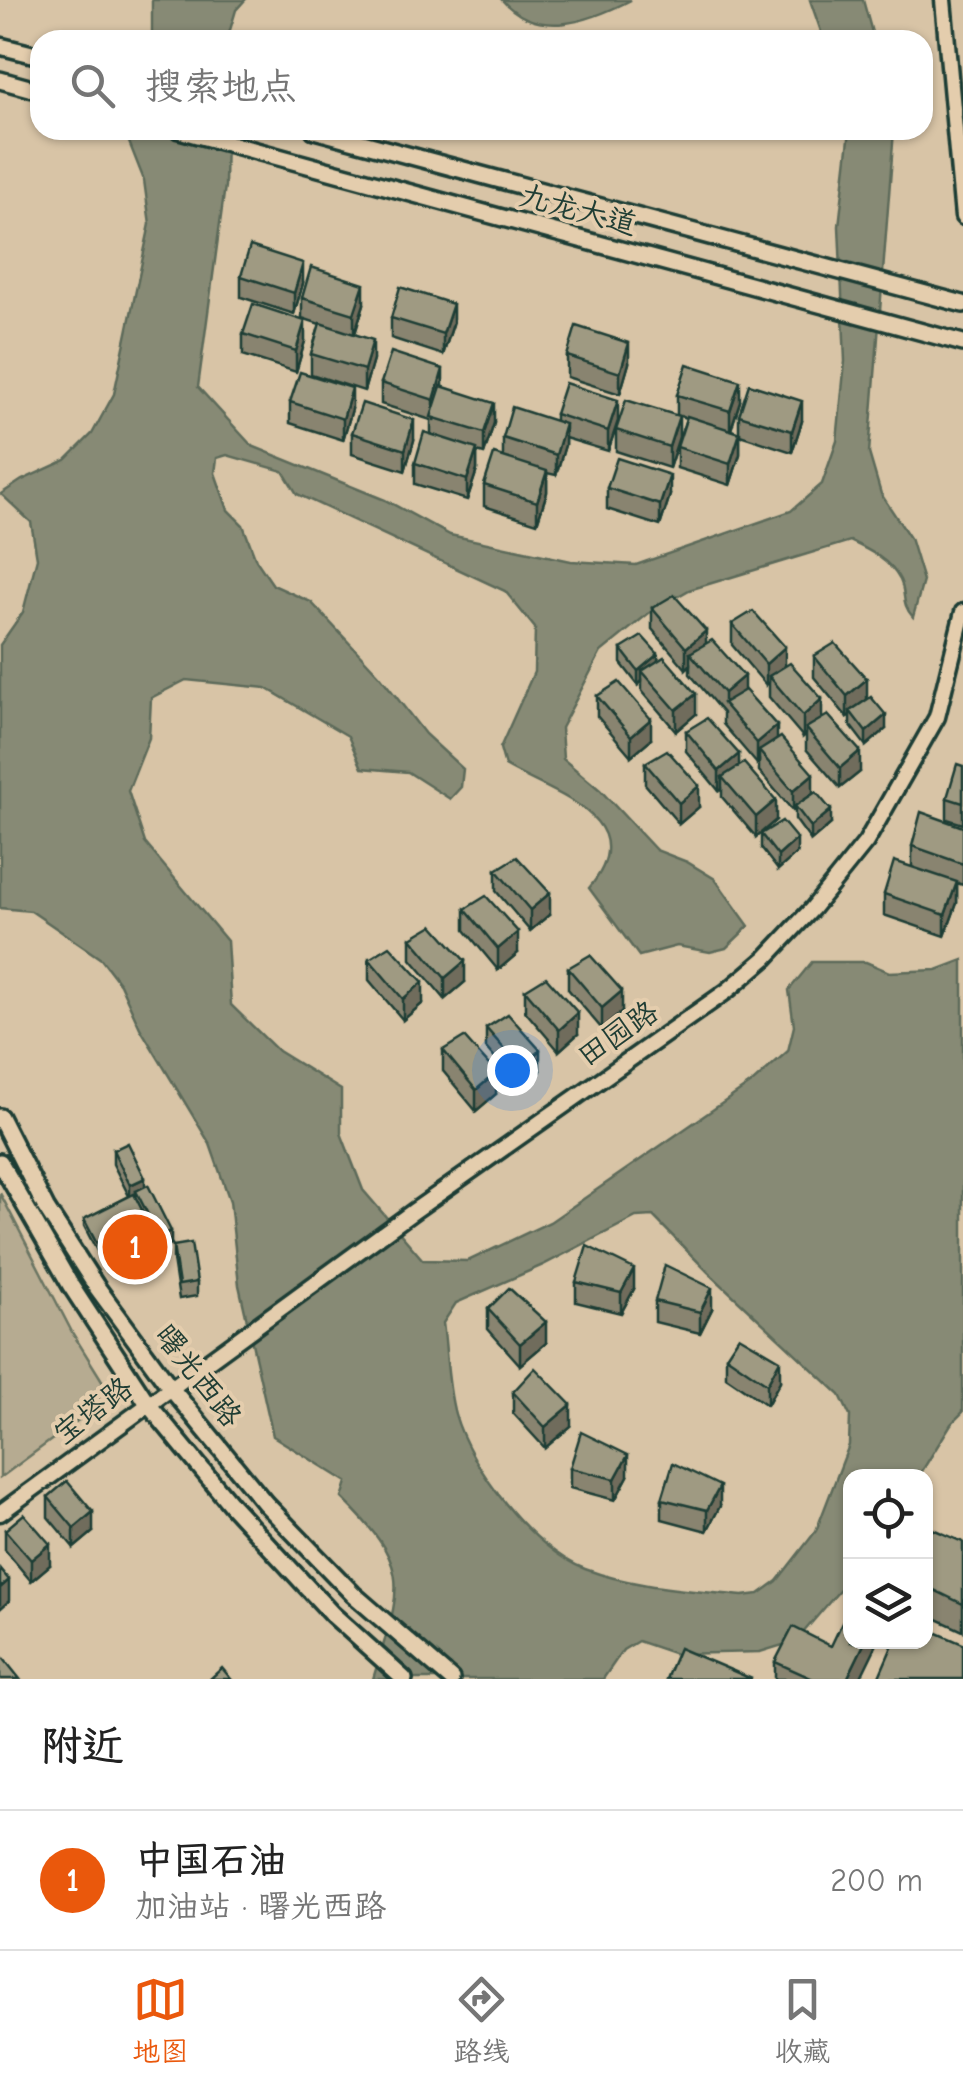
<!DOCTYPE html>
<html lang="zh">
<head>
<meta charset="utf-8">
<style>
  :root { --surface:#fff; --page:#f2f2f2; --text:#222; --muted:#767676; --line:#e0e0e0; --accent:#ea580c }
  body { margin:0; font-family:"Comic Neue","LXGW WenKai TC",sans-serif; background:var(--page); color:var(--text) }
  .controls { position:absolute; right:30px; bottom:30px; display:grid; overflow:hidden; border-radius:20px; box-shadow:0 2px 8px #0004 }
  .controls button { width:90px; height:90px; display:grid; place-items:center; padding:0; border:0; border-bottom:2px solid var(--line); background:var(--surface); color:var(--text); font:50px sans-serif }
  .you { position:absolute; left:512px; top:1070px; width:35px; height:35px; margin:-25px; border:8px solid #fff; border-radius:50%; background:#1a73e8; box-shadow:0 0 0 15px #1a73e833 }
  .badge { display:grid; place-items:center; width:65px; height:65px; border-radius:50%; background:var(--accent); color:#fff; font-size:32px; font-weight:700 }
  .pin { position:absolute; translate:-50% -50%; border:5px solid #fff; box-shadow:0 2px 10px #0006 }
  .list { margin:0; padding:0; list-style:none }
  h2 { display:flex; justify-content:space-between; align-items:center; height:130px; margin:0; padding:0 40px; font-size:42px }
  h2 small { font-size:32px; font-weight:400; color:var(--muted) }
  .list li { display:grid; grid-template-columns:65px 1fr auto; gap:30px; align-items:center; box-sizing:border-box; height:140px; padding:0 40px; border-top:2px solid var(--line) }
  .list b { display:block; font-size:38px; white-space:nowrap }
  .list p { margin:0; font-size:32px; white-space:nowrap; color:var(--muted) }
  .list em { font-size:32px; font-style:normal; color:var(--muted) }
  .icon { flex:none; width:55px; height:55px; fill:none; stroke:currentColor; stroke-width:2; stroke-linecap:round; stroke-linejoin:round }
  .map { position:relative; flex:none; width:963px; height:1679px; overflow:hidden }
  .search { position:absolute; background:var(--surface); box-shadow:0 2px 8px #0004; left:30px; right:30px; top:30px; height:110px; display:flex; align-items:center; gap:25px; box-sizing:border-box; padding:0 35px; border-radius:30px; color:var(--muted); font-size:38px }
  .sheet { height:270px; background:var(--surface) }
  nav { display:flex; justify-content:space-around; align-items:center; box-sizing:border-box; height:140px; border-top:2px solid var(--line); background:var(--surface); font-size:28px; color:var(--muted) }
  nav a { display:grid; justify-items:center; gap:5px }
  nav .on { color:var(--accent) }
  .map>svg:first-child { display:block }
  .green { fill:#b6ab91; stroke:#6a7462; stroke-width:2.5 }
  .water { fill:#878a74; stroke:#5d6b5a; stroke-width:2.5; fill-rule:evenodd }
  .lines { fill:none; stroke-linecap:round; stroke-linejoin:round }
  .tertiary-casing { stroke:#1f3d34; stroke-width:21 }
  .secondary-casing { stroke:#1f3d34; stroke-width:22 }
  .tertiary { stroke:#e4cdad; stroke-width:14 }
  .secondary { stroke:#e4cdad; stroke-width:15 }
  .wall { fill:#898470; stroke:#1f3d34; stroke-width:2.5 }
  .shaded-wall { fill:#6f6c5b; stroke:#1f3d34; stroke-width:2.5 }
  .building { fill:#9f9a82; stroke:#1f3d34; stroke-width:2.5 }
  .labels { text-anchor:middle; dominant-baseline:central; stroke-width:8; stroke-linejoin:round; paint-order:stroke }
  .street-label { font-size:30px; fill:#1f3d34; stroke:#e4cdad }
</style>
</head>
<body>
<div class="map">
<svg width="963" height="1679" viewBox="0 0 963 1679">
  <rect width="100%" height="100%" fill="#d8c4a6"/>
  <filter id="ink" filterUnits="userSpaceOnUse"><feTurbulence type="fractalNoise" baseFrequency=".01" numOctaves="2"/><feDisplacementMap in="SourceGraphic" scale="20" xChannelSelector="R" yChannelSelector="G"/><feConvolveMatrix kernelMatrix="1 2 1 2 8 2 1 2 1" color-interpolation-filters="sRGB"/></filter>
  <g filter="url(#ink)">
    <path class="green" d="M0 1193 73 1334 103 1382 96 1407 0 1478Z"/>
    <g class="water">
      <path d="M152 0H245L236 10 227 40H152Z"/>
      <path d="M502 0H631C590 21 538 41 502 0Z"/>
      <path d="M810 0H863L874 40H824Z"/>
      <path d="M132 130H226L225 186 198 387 252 446 385 500 450 535 571 561 636 565 791 511 822 484 837 441 845 361 839 226 850 130H894L869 453 881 494 910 538 923 581 913 617C900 602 907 595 900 580 890 560 869 550 850 541L689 590 649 613 601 652 561 728 563 759 600 790 656 850 687 862 715 879 749 926 726 948 710 952 677 946 639 956 589 888C648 818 550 793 505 766L500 748 534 672 535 628 505 591 297 494 283 471 227 455 217 458 215 473 228 510 243 525 256 560 273 585 311 602 380 676 425 734 463 769 461 787 450 799 408 772 362 768 348 736 266 688 186 680 151 698 149 738 128 791 145 843 227 941 231 1005 278 1051 341 1090V1133L363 1190 423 1260 468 1261 550 1222 753 1082 788 1051 794 1026 789 990 812 962H866L889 972 937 970 963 960V1412L951 1424 919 1476H850V1578L796 1641 760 1652 676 1654 638 1641 623 1650 603 1679H373C400 1588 416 1571 342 1498L347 1482 273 1436 239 1285 230 1201 210 1144 140 1028 120 984 101 959 31 911 0 908V645L23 612 37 558 31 522 1 494 22 480 66 460 92 434 114 394 150 224 144 180 129 142ZM653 1216 708 1272 840 1395 850 1416 849 1445 816 1531 777 1581 759 1594 743 1596C691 1590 635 1588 585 1569 532 1549 470 1467 455 1414 447 1385 447 1352 443 1323L456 1303 543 1265 636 1217Z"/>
    </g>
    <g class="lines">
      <defs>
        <g id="tertiary">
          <path d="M943 0 963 217"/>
          <path d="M0 1513 414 1211 727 991 766 958 812 909 866 842 937 717 963 612"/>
        </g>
        <g id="secondary">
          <path d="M0 46 40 56"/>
          <path d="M0 80 40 91"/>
          <path d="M179 130 963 343"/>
          <path d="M314 130 963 304"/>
          <path d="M0 1117 46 1208 96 1286 170 1387 265 1503 353 1594 451 1679"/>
          <path d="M0 1162 71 1286 148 1404 232 1506 332 1614 404 1679"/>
        </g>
      </defs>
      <use href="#tertiary" class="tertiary-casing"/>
      <use href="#secondary" class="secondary-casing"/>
      <use href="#tertiary" class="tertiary"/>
      <use href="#secondary" class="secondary"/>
    </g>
    <g class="wall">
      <path d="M241 276 303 283 294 314 241 297Z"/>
      <path d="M302 298 364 304 355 334 373 360 364 391 311 374V354L320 324 302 318Z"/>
      <path d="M391 318 453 324 443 355 391 338Z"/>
      <path d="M243 334 305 341 296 372 243 355Z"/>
      <path d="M567 356 629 363 620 394 567 377Z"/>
      <path d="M381 383 443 387 494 423 484 454 477 452V470L467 500 415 484V463L431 434V420L381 404Z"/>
      <path d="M677 395 740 401 731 430 739 433V415L802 421 792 452 740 435V454L730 485 677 468V447L686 418 677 415Z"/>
      <path d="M290 402 352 409 343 440 290 423Z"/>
      <path d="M555 414 618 421 608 451 565 438V445L556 475 547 473V492L537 523 484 506V485L503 457V438L555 421Z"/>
      <path d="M616 430 679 437 669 468 616 451Z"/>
      <path d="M352 433 414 440 405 471 352 454Z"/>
      <path d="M607 488 670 495 660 526 607 509Z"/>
      <path d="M652 608 706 644 744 691 813 794 831 824 811 841 795 819V810L793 811 759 771V762L757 764 723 724V713L690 674V665L686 669 652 629Z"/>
      <path d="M732 624 785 666 860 772 840 788 806 749V734L803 737 769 697V682L766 685 732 645Z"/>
      <path d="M621 649 658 661 696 714 676 731 642 691V681L638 685 621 663Z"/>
      <path d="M814 656 867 699 886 729 866 746 850 725V715L847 717 814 677Z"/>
      <path d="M597 696 651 739 631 756 597 716Z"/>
      <path d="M686 731 739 766 776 820 756 837 722 797V789L719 791 686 751Z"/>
      <path d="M645 763 699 807 679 824 645 784Z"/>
      <path d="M963 766V824L947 819V798Z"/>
      <path d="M963 827V885L957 883V903L945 936 884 915V894L912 867V846Z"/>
      <path d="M761 834 797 853 778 870 761 848Z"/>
      <path d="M496 870 550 914 530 931 496 891Z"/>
      <path d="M465 909 518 953 498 970 465 930Z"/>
      <path d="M411 938 465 982 445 999 411 959Z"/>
      <path d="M369 959 423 1003 403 1020 369 980Z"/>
      <path d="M568 968 622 1012 602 1029 568 989Z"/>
      <path d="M525 990 578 1034 559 1051 525 1011Z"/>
      <path d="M486 1028 540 1071 520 1088 486 1048Z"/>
      <path d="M443 1050 496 1094 476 1111 443 1071Z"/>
      <path d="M113 1150 145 1187 171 1244 159 1250 157 1247 108 1272 84 1226V1219L129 1196 113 1164Z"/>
      <path d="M173 1246 197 1282V1296L179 1299 173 1260Z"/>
      <path d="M576 1282 634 1289 621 1313 576 1302Z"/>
      <path d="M655 1301 712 1309 700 1333 655 1322Z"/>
      <path d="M488 1309 546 1343 520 1365 488 1329Z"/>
      <path d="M726 1356 780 1381 767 1405 726 1377Z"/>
      <path d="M513 1392 571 1426 545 1448 513 1413Z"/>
      <path d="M570 1468 628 1476 615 1500 570 1488Z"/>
      <path d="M48 1497 93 1532 74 1548 48 1517Z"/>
      <path d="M662 1499 720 1506 707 1531 662 1519Z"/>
      <path d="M5 1530 50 1565 31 1581 5 1550Z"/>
      <path d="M926 1534 963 1542V1631L926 1614Z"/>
      <path d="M831 1646 860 1679H775V1662Z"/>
    </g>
    <g class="shaded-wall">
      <path d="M303 263V283L294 314V293Z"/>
      <path d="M364 284V304L354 335V314Z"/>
      <path d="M453 304V324L443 355V334Z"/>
      <path d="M305 321V341L296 372V351Z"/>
      <path d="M373 340V360L364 391V370Z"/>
      <path d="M629 343V363L620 394V373Z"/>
      <path d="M443 369V390L434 421V400Z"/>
      <path d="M740 381V401L730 432V411Z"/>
      <path d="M352 388V409L343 440V419Z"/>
      <path d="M618 400V421L608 451V431Z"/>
      <path d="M802 401V421L792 452V431Z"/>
      <path d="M494 403V423L484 454V433Z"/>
      <path d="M679 416V437L669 468V447Z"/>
      <path d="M414 420V440L405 471V450Z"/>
      <path d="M565 424V445L556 475V455Z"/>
      <path d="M740 433V454L730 485V464Z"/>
      <path d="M477 449V470L467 500V480Z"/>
      <path d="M547 471V492L537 523V502Z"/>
      <path d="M670 475V495L660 526V505Z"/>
      <path d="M706 631V652L690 653V665L686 669V648Z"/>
      <path d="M785 647V668L769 676V682L766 685V664Z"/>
      <path d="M658 654V668L642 671V681L638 685V671Z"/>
      <path d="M744 676V697L724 704V693Z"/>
      <path d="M867 679V700L850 711V715L847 717V696Z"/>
      <path d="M696 694V714L676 731V710Z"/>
      <path d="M822 699V720L806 728V734L803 737V716Z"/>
      <path d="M886 715V729L866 746V732Z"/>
      <path d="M651 719V739L631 756V736Z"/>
      <path d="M777 726V747L759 751V762L757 764V743Z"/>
      <path d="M860 751V772L840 788V768Z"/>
      <path d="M739 754V774L722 777V789L719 791V771Z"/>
      <path d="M813 774V794L795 806 793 811V791Z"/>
      <path d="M699 786V807L679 824V803Z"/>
      <path d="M776 800V820L756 837V817Z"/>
      <path d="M831 810V824L811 841V827Z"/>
      <path d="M797 839V853L778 870V856Z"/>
      <path d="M957 882V903L945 936V915Z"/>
      <path d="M550 893V914L530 931V910Z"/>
      <path d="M518 932V953L498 970V949Z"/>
      <path d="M465 961V982L445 999V978Z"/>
      <path d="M423 982V1003L403 1020V999Z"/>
      <path d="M622 991V1012L602 1029V1008Z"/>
      <path d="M578 1013V1034L559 1051V1030Z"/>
      <path d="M540 1050V1071L520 1088V1067Z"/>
      <path d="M496 1073V1094L476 1111V1090Z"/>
      <path d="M145 1178V1191H136V1196L130 1199V1185Z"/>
      <path d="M171 1231V1244L159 1250V1236Z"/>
      <path d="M157 1240V1247L108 1272V1265Z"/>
      <path d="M634 1269V1289L621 1313V1293Z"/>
      <path d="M712 1288V1309L700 1333V1312Z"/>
      <path d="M546 1322V1343L520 1365V1344Z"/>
      <path d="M780 1360V1381L767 1405V1384Z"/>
      <path d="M571 1405V1426L545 1448V1427Z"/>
      <path d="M628 1455V1476L615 1500V1479Z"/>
      <path d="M720 1486V1506L707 1531V1510Z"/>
      <path d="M93 1512V1532L74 1548V1528Z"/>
      <path d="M50 1544V1565L31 1581V1560Z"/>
      <path d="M9 1580V1601L0 1609V1588Z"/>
      <path d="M865 1642H878L860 1679H847Z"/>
    </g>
    <g class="building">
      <path d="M250 246 303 263 294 293 241 276Z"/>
      <path d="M311 267 364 284 354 314 302 298Z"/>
      <path d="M400 287 453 304 443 334 391 318Z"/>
      <path d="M253 304 305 321 296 351 243 334Z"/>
      <path d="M320 323 373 340 364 370 311 354Z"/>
      <path d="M576 326 629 343 620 373 567 356Z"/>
      <path d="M391 352 443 369 434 400 381 383Z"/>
      <path d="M687 364 740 381 730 411 677 395Z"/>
      <path d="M300 372 352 388 343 419 290 402Z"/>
      <path d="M565 383 618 400 608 431 555 414Z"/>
      <path d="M749 384 802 401 792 431 739 415Z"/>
      <path d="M441 386 494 403 484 433 431 417Z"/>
      <path d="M626 400 679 416 669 447 616 430Z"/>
      <path d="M362 403 414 420 405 450 352 433Z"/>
      <path d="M512 407 565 424 556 455 503 438Z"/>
      <path d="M687 416 740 433 730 464 677 447Z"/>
      <path d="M424 432 477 449 467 480 415 463Z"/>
      <path d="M494 454 547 471 537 502 484 485Z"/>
      <path d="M617 458 670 475 660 505 607 488Z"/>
      <path d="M674 595 706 631 686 648 652 608Z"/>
      <path d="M753 611 785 647 766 664 732 624Z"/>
      <path d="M642 636 658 654 638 671 621 649Z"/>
      <path d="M712 640 744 676 724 693 690 653Z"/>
      <path d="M835 643 867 679 847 696 814 656Z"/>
      <path d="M664 657 696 694 676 710 642 671Z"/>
      <path d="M790 663 822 699 803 716 769 676Z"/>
      <path d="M619 682 651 719 631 736 597 696Z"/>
      <path d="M745 690 777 726 757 743 723 703Z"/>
      <path d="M871 697 886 715 866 732 850 711Z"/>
      <path d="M828 715 860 751 840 768 806 728Z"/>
      <path d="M707 718 739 754 719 771 686 731Z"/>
      <path d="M781 737 813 774 793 791 759 751Z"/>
      <path d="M667 750 699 786 679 803 645 763Z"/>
      <path d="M744 763 776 800 756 817 722 777Z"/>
      <path d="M957 764 963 766V803L947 798Z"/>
      <path d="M816 792 831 810 811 827 795 806Z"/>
      <path d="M921 812 963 827V864L912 846Z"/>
      <path d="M782 821 797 839 778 856 761 834Z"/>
      <path d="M517 857 550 893 530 910 496 870Z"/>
      <path d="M894 861 957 882 945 915 884 894Z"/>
      <path d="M486 896 518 932 498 949 465 909Z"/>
      <path d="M433 925 465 961 445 978 411 938Z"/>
      <path d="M390 946 423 982 403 999 369 959Z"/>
      <path d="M590 955 622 991 602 1008 568 968Z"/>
      <path d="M546 977 578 1013 559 1030 525 990Z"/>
      <path d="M508 1014 540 1050 520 1067 486 1028Z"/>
      <path d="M464 1037 496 1073 476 1090 443 1050Z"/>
      <path d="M128 1143 145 1178 130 1185 113 1150Z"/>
      <path d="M148 1185 171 1231 159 1236 136 1191Z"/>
      <path d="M134 1194 157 1240 108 1265 84 1219Z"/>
      <path d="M191 1243 197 1282 179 1285 173 1246Z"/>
      <path d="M587 1246 634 1269 621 1293 576 1282Z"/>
      <path d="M665 1265 712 1288 700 1312 655 1301Z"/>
      <path d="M509 1288 546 1322 520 1344 488 1309Z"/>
      <path d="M739 1336 780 1360 767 1384 726 1356Z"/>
      <path d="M535 1368 571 1405 545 1427 513 1392Z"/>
      <path d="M581 1432 628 1455 615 1479 570 1468Z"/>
      <path d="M673 1463 720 1486 707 1510 662 1499Z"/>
      <path d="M67 1481 93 1512 74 1528 48 1497Z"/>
      <path d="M24 1514 50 1544 31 1560 5 1530Z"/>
      <path d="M928 1527 963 1542V1604L926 1586V1534Z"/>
      <path d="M0 1569 9 1580 0 1588Z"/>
      <path d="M850 1606V1642H865L847 1679H813L775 1662 793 1627 831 1646Z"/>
      <path d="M926 1628 963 1644V1679H878L894 1642H926Z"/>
      <path d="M679 1648 752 1679H666Z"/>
      <path d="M0 1654 20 1679H0Z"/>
      <path d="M222 1668 231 1679H210Z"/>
    </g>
  </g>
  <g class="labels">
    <g class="street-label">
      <text transform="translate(578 210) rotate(15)">九龙大道</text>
      <text transform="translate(618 1034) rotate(-35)">田园路</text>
      <text transform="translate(198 1376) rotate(52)">曙光西路</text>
      <text transform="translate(93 1411) rotate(-37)">宝塔路</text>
    </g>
  </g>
</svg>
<div class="controls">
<button><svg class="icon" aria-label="locate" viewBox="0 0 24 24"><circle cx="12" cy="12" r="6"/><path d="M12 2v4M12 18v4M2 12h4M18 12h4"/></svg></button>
<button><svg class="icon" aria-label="layers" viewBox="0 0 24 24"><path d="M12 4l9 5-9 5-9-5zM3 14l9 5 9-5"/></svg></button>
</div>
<div class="you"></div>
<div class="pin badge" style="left:135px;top:1247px">1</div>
<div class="search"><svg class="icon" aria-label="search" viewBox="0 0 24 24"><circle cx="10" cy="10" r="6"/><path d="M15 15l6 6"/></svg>搜索地点</div>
</div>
<section class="sheet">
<h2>附近<small></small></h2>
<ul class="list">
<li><span class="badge">1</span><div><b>中国石油</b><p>加油站 · 曙光西路</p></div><em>200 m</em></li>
</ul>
</section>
<nav>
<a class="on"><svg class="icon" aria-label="map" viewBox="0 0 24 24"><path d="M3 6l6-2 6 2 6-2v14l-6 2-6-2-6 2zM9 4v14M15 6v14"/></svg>地图</a>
<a><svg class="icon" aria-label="directions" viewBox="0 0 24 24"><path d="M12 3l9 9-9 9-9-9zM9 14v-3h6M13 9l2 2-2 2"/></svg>路线</a>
<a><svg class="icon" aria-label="saved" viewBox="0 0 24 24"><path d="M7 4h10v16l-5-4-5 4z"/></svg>收藏</a>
</nav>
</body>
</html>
